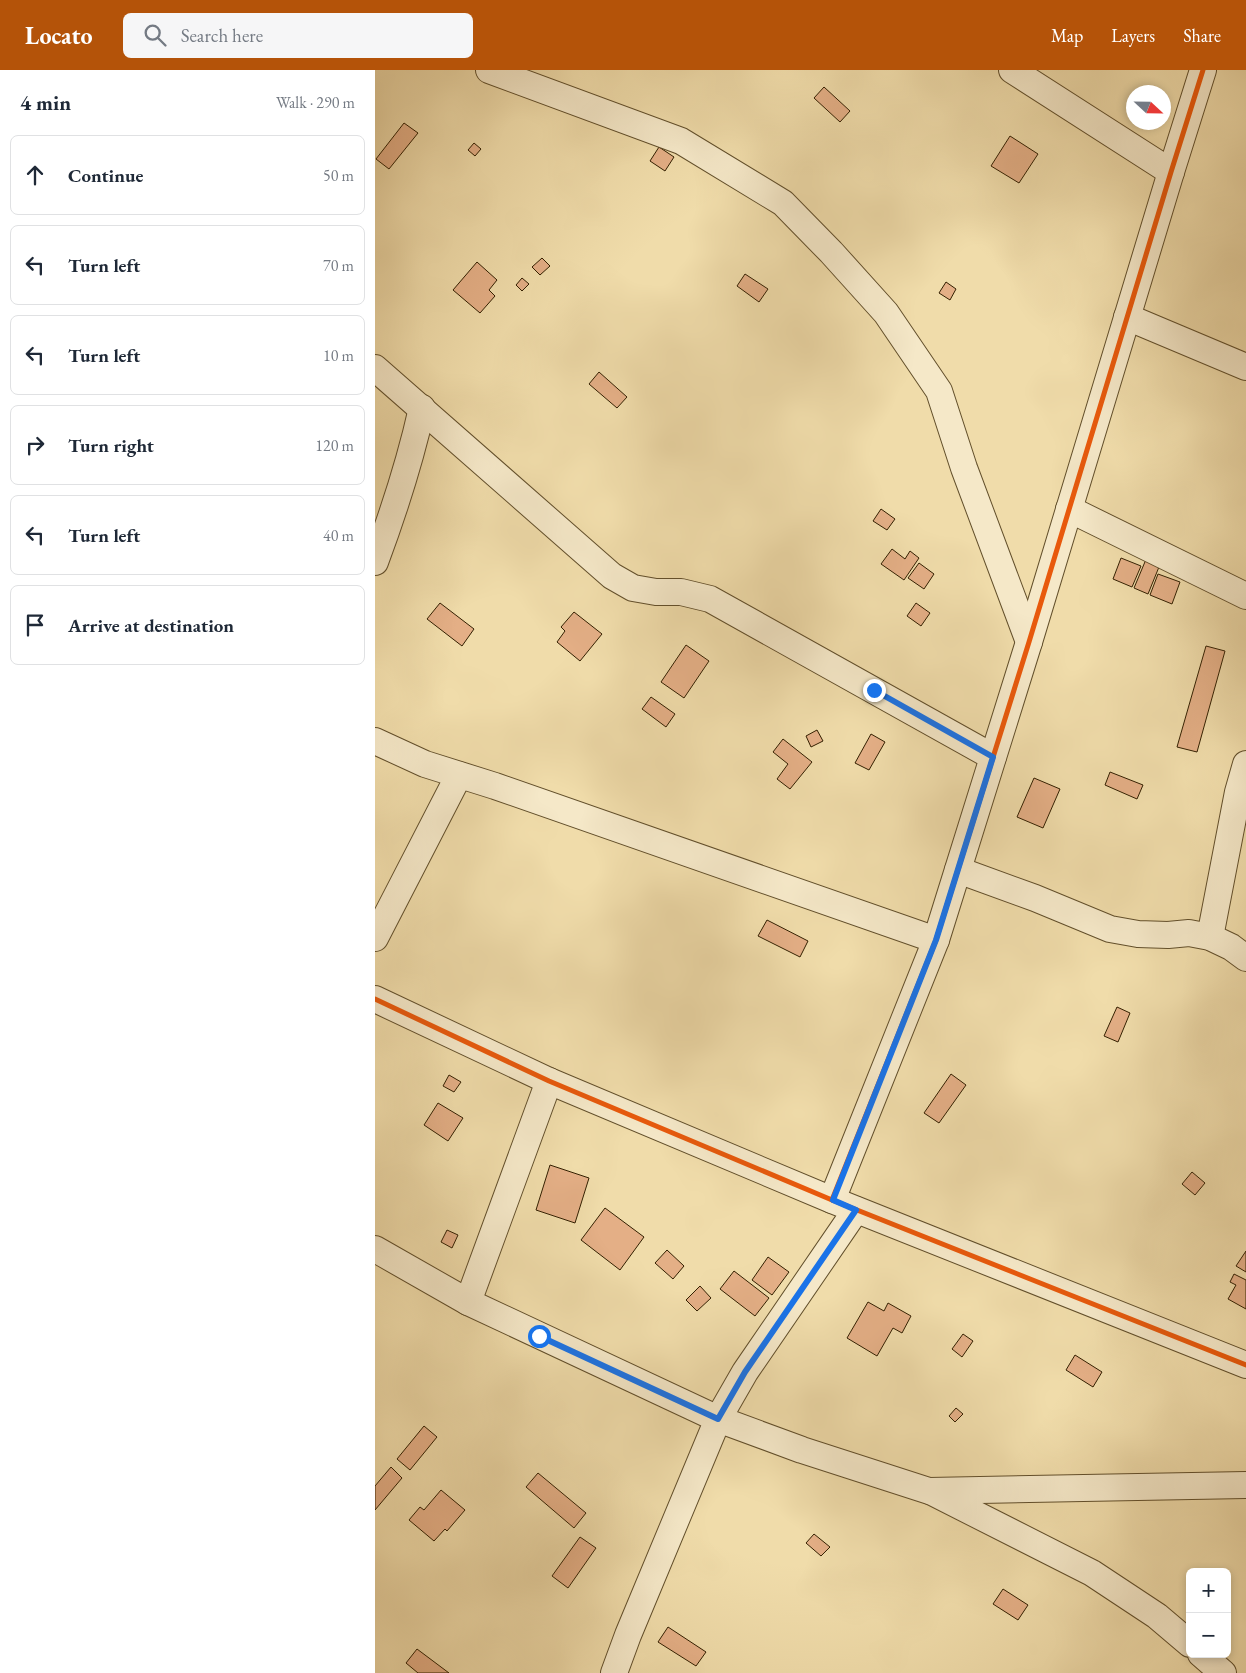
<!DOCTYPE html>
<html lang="en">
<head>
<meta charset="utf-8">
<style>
  :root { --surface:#fff; --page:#f6f6f7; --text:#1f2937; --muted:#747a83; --line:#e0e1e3; --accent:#b45309 }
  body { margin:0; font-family:"EB Garamond",serif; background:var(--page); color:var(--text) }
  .controls { position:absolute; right:15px; bottom:15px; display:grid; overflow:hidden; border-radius:8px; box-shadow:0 2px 8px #0003 }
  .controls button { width:45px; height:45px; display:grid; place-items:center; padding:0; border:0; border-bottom:1px solid var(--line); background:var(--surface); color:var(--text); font:25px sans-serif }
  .compass { position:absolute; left:751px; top:15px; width:45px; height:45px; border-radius:50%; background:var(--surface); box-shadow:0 2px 8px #0003; rotate:112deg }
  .stop { position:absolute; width:15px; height:15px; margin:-11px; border:4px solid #1a73e8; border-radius:50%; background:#fff }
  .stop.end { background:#1a73e8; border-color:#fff; box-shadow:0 1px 5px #0008 }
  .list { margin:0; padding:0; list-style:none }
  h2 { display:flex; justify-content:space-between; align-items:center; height:65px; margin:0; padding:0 20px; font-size:21px }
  h2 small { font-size:16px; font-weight:400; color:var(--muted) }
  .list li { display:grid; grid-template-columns:32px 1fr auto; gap:15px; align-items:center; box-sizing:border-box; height:80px; margin:0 10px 10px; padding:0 10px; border:1px solid var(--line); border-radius:8px }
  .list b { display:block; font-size:19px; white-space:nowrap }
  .list em { font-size:16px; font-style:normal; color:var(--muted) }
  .icon { flex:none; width:28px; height:28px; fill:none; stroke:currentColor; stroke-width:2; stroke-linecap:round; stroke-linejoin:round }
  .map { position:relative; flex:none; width:871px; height:1603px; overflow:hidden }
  header { display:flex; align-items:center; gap:30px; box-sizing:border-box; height:70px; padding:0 25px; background:var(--accent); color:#fff }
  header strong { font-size:24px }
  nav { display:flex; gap:28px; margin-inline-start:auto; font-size:18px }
  .search { width:350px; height:45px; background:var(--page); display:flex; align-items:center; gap:12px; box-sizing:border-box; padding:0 18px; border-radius:8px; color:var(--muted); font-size:19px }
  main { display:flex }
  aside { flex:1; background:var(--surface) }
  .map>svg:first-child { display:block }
  .building { fill:#e4af86; stroke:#332001 }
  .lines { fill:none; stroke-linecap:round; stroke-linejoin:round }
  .minor-casing { stroke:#624f2b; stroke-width:28 }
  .minor { stroke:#f5e8c8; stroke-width:26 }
  .cycleway-casing { stroke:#f5e8c8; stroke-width:8 }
  .cycleway { stroke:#e8590c; stroke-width:5 }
  .route { stroke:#1a73e8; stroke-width:6 }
</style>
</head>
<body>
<header>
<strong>Locato</strong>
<div class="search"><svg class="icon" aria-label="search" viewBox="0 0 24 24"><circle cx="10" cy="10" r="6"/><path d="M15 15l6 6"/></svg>Search here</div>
<nav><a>Map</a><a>Layers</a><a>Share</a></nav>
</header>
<main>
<aside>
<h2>4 min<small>Walk · 290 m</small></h2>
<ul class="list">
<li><svg class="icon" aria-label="ahead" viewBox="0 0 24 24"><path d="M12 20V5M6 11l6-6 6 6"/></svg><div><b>Continue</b></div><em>50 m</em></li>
<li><svg class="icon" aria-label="left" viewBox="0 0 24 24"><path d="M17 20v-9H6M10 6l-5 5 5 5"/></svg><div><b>Turn left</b></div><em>70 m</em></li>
<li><svg class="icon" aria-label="left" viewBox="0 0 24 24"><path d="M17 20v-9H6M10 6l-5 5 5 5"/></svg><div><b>Turn left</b></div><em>10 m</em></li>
<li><svg class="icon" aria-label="right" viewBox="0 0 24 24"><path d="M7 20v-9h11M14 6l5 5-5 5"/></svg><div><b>Turn right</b></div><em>120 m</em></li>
<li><svg class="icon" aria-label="left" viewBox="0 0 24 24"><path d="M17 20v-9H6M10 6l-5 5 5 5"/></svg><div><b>Turn left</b></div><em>40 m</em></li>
<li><svg class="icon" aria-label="arrive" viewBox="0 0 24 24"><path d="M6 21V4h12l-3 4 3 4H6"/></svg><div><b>Arrive at destination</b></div></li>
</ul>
</aside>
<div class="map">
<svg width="871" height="1603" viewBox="0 0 871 1603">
  <rect width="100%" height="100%" fill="#f0dcaa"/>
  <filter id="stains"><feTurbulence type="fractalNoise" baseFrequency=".004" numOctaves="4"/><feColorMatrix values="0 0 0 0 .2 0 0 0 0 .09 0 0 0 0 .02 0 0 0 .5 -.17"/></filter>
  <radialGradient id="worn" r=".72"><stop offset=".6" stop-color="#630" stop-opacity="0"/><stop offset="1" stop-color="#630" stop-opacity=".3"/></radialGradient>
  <g class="building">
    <path d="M449 17 475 41 465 52 439 28Z"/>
    <path d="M29 53 43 63 14 99 1 89Z"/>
    <path d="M635 66 663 84 644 113 616 96Z"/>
    <path d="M99 73 106 79 100 86 93 80Z"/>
    <path d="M284 77 299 87 290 101 275 91Z"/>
    <path d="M167 188 175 196 165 205 157 197Z"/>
    <path d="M102 192 122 210 114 220 120 226 105 243 78 220Z"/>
    <path d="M370 204 393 219 384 232 362 216Z"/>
    <path d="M147 208 154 214 147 221 141 215Z"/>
    <path d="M571 212 581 219 575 230 564 223Z"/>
    <path d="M224 302 252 327 242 338 214 314Z"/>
    <path d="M506 439 520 449 512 460 498 451Z"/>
    <path d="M517 479 530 489 535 481 544 488 529 510 506 494Z"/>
    <path d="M772 487 786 492 773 524 759 518Z"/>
    <path d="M746 488 766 496 757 517 738 509Z"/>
    <path d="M544 493 559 504 549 519 533 508Z"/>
    <path d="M783 504 805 512 797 534 775 525Z"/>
    <path d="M65 533 99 559 87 576 52 549Z"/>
    <path d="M541 533 555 543 546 556 532 546Z"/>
    <path d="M199 542 227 564 205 591 182 572 190 561 186 557Z"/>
    <path d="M311 575 334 591 309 628 286 612Z"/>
    <path d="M831 576 850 581 822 682 802 677Z"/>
    <path d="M276 627 300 644 291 657 267 639Z"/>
    <path d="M442 660 448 671 436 677 431 666Z"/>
    <path d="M496 664 510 672 494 700 480 693Z"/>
    <path d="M408 669 437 692 415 719 402 709 413 694 398 682Z"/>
    <path d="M735 702 768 715 762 729 730 715Z"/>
    <path d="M659 708 685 719 668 758 642 747Z"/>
    <path d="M392 850 433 871 425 887 383 866Z"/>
    <path d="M742 937 755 943 743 972 729 966Z"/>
    <path d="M576 1004 591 1015 564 1053 549 1043Z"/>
    <path d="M74 1005 86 1012 79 1022 68 1016Z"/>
    <path d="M63 1033 88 1048 73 1071 49 1055Z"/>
    <path d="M175 1095 214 1108 200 1153 161 1140Z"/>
    <path d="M817 1102 830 1113 820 1125 807 1114Z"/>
    <path d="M230 1138 269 1167 245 1200 206 1170Z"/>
    <path d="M72 1160 83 1165 77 1178 66 1172Z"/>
    <path d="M292 1180 309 1196 298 1209 280 1193Z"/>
    <path d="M871 1181V1202L861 1196Z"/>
    <path d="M393 1187 414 1202 397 1225 377 1210Z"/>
    <path d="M359 1201 394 1228 380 1246 345 1219Z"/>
    <path d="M859 1204 871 1210V1239L853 1229 861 1215 855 1212Z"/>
    <path d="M325 1216 336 1228 322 1241 311 1230Z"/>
    <path d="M493 1232 509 1241 513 1233 536 1246 527 1263 518 1258 502 1286 472 1268Z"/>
    <path d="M588 1264 598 1271 587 1287 577 1279Z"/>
    <path d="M700 1285 727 1302 718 1317 691 1300Z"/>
    <path d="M581 1338 588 1344 580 1352 574 1346Z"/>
    <path d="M49 1356 62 1367 35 1400 22 1389Z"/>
    <path d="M16 1397 27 1408 0 1440V1416Z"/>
    <path d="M163 1403 211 1443 199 1458 151 1417Z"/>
    <path d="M66 1420 90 1440 72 1461 70 1459 59 1471 34 1450 45 1437 49 1440Z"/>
    <path d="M439 1464 455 1477 446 1486 431 1473Z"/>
    <path d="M205 1467 221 1478 193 1518 177 1506Z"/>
    <path d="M628 1519 653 1535 643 1550 618 1534Z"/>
    <path d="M293 1557 331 1582 321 1596 283 1572Z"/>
    <path d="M42 1579 74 1603H43L31 1593Z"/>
  </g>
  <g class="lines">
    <defs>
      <g id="minor">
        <path d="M114 0 306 71 408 133 456 182 511 243 564 321 589 398 654 572"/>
        <path d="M637 0 796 102"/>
        <path d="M752 247 871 297"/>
        <path d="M0 298 237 506 258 518 281 522H306L335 529 618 687"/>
        <path d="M694 439 871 526"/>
        <path d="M0 492C19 441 35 392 47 338"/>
        <path d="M0 671 50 694 120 716 561 870"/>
        <path d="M583 800 660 828 735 859 763 864 793 865 814 863 835 867 856 877 871 888"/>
        <path d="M835 867 863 722 871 694"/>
        <path d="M0 868 84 705"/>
        <path d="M0 929 174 1011 457 1130 871 1295"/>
        <path d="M457 1130 561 870 654 572 796 102 828 0"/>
        <path d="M0 1179 93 1232 343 1349 427 1380 554 1421 871 1415"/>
        <path d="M93 1232 174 1011"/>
        <path d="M557 1422 717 1503 782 1546 815 1574"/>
        <path d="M826 1584 848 1603"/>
        <path d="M239 1603 253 1565 343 1349 370 1302 481 1140"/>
      </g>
    </defs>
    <use href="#minor" class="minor-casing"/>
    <use href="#minor" class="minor"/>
    <defs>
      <g id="cycleway">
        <path d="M0 929 174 1011 457 1130 871 1295"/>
        <path d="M457 1130 561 870 654 572 796 102 828 0"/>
      </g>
    </defs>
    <use href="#cycleway" class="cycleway-casing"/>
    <use href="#cycleway" class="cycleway"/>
  </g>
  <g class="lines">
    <path class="route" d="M164 1266 343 1349 370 1302 481 1140 458 1130 561 870 618 687 499 620"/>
  </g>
  <rect width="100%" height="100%" filter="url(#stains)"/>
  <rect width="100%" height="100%" fill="url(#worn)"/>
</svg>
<div class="controls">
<button>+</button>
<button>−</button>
</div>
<svg class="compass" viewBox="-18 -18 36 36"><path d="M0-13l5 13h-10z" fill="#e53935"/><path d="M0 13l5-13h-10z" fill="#747a83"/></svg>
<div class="stop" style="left:164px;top:1266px"></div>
<div class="stop end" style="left:499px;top:620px"></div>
</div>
</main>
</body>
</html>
